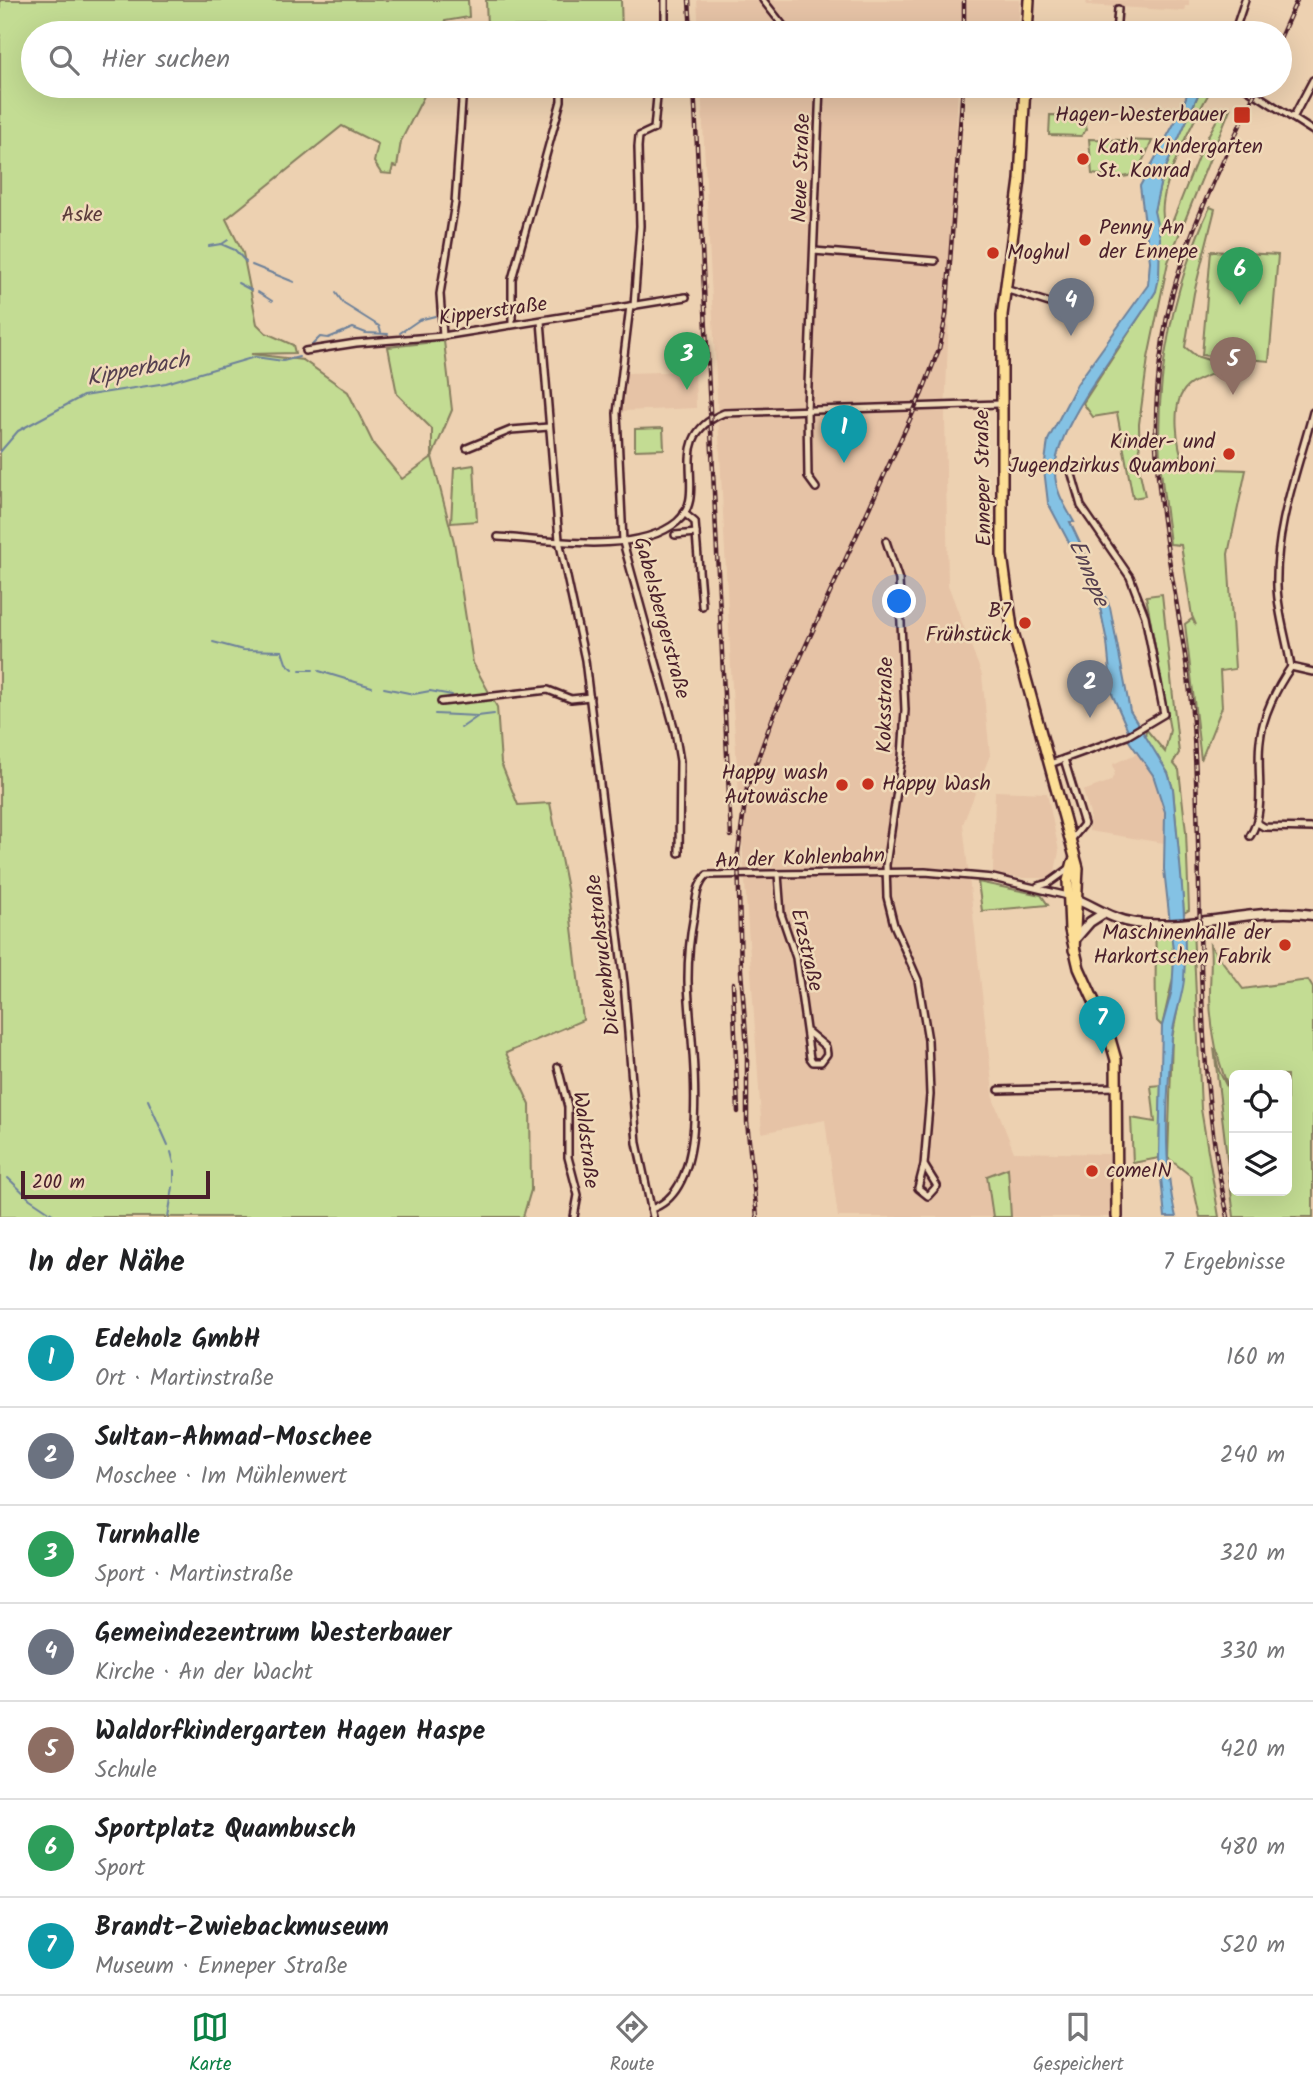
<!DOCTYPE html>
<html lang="de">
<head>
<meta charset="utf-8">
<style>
  :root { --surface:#fff; --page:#f6f6f6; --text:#202124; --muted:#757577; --line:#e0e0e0; --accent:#0b8043 }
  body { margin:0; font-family:Kalam,sans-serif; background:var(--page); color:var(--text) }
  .controls { position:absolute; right:21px; bottom:21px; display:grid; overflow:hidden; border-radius:10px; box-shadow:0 7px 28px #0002 }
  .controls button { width:63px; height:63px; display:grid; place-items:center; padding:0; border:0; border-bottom:2px solid var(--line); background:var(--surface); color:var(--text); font:35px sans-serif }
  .scale { position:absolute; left:21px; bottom:18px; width:189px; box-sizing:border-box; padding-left:7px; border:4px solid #4a1f2b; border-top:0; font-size:19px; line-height:24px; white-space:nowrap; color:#4a1f2b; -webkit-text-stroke:5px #f0dab9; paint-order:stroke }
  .you { position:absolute; left:900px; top:602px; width:24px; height:24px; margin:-18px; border:5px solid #fff; border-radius:50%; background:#1a73e8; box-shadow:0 0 0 10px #1a73e833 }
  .badge { display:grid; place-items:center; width:46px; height:46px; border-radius:50%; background:var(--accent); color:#fff; font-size:23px; font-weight:700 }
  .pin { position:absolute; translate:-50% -58px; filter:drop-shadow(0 2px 4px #0008) }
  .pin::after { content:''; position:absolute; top:37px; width:24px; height:21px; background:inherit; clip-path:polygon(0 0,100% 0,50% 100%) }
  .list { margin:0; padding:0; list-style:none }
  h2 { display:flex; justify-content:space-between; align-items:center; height:91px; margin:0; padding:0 28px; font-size:30px }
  h2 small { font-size:23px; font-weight:400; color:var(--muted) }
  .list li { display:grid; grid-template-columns:46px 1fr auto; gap:21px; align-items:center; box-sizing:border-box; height:98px; padding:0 28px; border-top:2px solid var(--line) }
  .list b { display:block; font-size:26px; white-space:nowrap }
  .list p { margin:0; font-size:23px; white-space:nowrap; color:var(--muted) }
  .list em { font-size:23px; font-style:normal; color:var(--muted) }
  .icon { flex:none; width:38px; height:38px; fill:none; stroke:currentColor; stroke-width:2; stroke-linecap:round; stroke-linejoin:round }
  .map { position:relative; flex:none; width:1313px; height:1217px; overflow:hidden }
  .search { position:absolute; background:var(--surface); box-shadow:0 7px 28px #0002; left:21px; right:21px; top:21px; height:77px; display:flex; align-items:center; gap:18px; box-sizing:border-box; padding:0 24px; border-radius:38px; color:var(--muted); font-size:26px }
  .sheet { height:777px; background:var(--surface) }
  nav { display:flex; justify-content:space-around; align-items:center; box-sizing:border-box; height:98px; border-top:2px solid var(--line); background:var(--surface); font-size:19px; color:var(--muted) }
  nav a { display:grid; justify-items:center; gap:4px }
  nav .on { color:var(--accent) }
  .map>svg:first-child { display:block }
  .built { fill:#e6c3a6 }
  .green { fill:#c3dc93; stroke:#867e5f; stroke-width:2 }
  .water { fill:#84c2e4; stroke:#6d819a; stroke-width:2 }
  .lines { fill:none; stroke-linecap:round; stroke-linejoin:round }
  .stream { stroke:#6d819a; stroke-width:2 }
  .street-casing { stroke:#4a1f2b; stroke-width:10 }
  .secondary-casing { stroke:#4a1f2b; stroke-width:13 }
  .primary-casing { stroke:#4a1f2b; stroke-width:14 }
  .street { stroke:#f0dab9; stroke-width:5 }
  .secondary { stroke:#f0dab9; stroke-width:8 }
  .primary { stroke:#fcde96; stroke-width:9 }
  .rail-casing { stroke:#4a1f2b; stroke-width:4.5 }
  .rail { stroke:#f0dab9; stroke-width:2; stroke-dasharray:5; stroke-linecap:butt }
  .poi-dot { fill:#c8321e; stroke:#f0dab9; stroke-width:2.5 }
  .labels { text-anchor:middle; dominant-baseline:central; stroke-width:5; stroke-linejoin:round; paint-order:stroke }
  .poi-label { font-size:21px; fill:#4a1f2b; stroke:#f0dab9; text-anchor:end }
  .street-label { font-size:21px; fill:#4a1f2b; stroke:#f0dab9 }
  .park-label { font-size:21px; fill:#5c3b3b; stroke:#f0dab9 }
  .water-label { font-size:23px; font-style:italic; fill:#564050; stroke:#f0dab9 }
</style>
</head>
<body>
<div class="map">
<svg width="1313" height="1217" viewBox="0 0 1313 1217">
  <rect width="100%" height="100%" fill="#edd1b1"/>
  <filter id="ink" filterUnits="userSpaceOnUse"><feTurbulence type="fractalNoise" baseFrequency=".0143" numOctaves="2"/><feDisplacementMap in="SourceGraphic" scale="14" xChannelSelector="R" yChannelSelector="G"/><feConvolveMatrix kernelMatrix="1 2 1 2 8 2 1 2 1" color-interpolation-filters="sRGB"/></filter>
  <g filter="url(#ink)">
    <g class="built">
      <path d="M697 0H1020L1018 33H699Z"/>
      <path d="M1087 0 1092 4 1093 0H1189V6H1186L1185 11 1086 5Z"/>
      <path d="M701 86H958L945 416 948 585 982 675 990 755 963 824 994 1101 1014 1152 1109 1154 1111 1217H838L825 1120 762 1133 733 707Z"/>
      <path d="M695 371 696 408 623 411 627 373Z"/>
      <path d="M1138 753 1153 775 1161 794 1164 813V843L1089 831 1090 814 1083 791 1111 781 1115 772 1113 764Z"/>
      <path d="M995 791 1047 793 1059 851 1055 872 1047 878H1019L993 873Z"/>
    </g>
    <g class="green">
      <path d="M0 0H468L469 17 445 21 447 31 424 33H33V86H429L401 141 397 167 393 166 391 174 381 173 374 162 378 144 342 126 226 219 243 253 257 324 266 333 293 345 295 353 251 354 303 360 348 392 374 445 402 479 432 457V429L397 394 388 347 444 341 452 410 432 457 454 542 473 663 497 707 501 763 518 805 550 803 568 894 583 1020 506 1053 530 1105 531 1190 523 1217H0Z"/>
      <path d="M486 0H621L622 33 560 26 487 27Z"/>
      <path d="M1202 86H1213C1199 111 1144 206 1169 230L1202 147 1221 112 1230 109 1168 262 1148 358 1139 424 1140 473 1145 496 1133 498 1117 413 1093 417 1083 403 1156 291 1154 211 1162 176Z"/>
      <path d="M1050 115 1084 116 1087 129 1081 136 1049 135Z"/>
      <path d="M1089 139 1152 141C1133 182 1135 179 1092 174Z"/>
      <path d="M1210 207 1215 209 1194 293 1185 347 1196 356 1218 363 1217 372C1208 376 1194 380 1187 387 1169 404 1178 448 1185 468L1246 470 1228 554 1235 669 1220 671 1222 707 1201 760 1185 624 1192 619 1196 625 1192 616 1181 545 1170 544C1167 516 1162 487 1160 459 1155 373 1174 284 1210 207Z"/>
      <path d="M1211 251 1278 255 1269 361 1202 355Z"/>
      <path d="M663 428 664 449 635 450V429Z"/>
      <path d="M474 465 477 521 451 523 454 468Z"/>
      <path d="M1162 594 1179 753 1173 763 1179 770 1186 832 1189 910 1184 913 1173 789 1168 773 1145 739 1146 729 1165 752 1170 730 1146 596Z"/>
      <path d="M978 882 1041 895 1048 905 982 911Z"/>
      <path d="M1182 927 1193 928 1201 1109 1219 1217H1200L1191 1176 1168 1158 1172 1038 1184 977Z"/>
      <path d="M1172 929 1174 974 1162 1026 1157 1021C1154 990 1157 961 1155 930Z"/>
      <path d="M1210 945 1243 989 1308 980 1313 988V1217H1234L1214 1048 1219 1071 1234 1101V1191H1287V1075H1234V1099C1218 1068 1210 1029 1210 994 1210 977 1212 962 1210 945Z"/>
      <path d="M1161 1085 1159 1158 1133 1163 1131 1118 1155 1122 1151 1086Z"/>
      <path d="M1008 1168 1011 1217H993L987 1176Z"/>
    </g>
    <path class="water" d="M1190 86H1202L1162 176 1154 211 1160 237 1159 278 1156 291C1131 334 1054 426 1055 472 1055 491 1065 506 1074 522H1070L1110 607 1130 711 1168 773 1173 789C1178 852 1188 917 1184 980 1182 999 1174 1017 1172 1037 1167 1093 1162 1163 1176 1217H1165L1159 1158 1162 1026 1172 990 1174 959 1164 869 1165 812 1153 775 1129 741 1131 737 1112 694 1107 642 1098 597 1048 503 1044 469 1048 440 1077 384 1148 285 1150 261 1140 186 1181 111Z"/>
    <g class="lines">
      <g class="stream">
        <path d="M222 244 228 240"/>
        <path d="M209 246 221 244 235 250 246 262"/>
        <path d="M252 265 294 282"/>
        <path d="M238 283 251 290"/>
        <path d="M258 292 272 301"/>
        <path d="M336 293 344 304 379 326 381 332"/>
        <path d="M400 333 419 320 435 316"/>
        <path d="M311 346 320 337 328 338 353 328 366 333 388 334"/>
        <path d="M0 452 18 431 83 396 166 383 255 357 283 361 299 357"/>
        <path d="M213 642 243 650 282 651 286 663 293 669"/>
        <path d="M300 670H313"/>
        <path d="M319 671 372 687"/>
        <path d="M384 688 414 694 430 691 452 695"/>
        <path d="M435 714 478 716 494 714"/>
        <path d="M461 728 477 717"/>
        <path d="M148 1100 168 1145"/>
        <path d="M171 1152 174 1163"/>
        <path d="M8 1178 30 1199 57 1217"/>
        <path d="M174 1182V1170"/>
        <path d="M168 1217 173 1187"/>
      </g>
      <defs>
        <g id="street">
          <path d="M763 0 789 33"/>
          <path d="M665 33V0"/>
          <path d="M1116 33 1118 9"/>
          <path d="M1234 33 1245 0"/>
          <path d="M1243 86 1313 131"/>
          <path d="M1293 118 1313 80"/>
          <path d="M814 251 935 261"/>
          <path d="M1005 289 1062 307"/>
          <path d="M630 306 617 413 623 542 675 731 680 761 679 853"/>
          <path d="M634 306 640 226 638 147 639 136 654 129 658 86"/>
          <path d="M541 321 559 540 585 660 624 983 637 1143 653 1217"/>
          <path d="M512 324V279L561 101V86"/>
          <path d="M443 336 440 294 455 203 463 86"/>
          <path d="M305 351 356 343 443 336 686 297"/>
          <path d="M467 448 511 430 549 427"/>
          <path d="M816 488 808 477 807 410 820 86"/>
          <path d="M684 513 695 522 702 606"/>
          <path d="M675 535 696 533"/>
          <path d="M498 537C547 540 637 555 677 522 712 492 661 439 724 413L1000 404"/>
          <path d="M886 541 899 580 905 710 902 757 886 865 887 897 894 925 918 980 928 1040 930 1095 924 1165 918 1188 928 1196 937 1186 924 1165"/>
          <path d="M1291 667C1287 640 1278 614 1277 587 1275 525 1298 470 1313 412"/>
          <path d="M1291 667 1313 672"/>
          <path d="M441 702 548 690 571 699 590 697"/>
          <path d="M1064 759 1084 824 1071 840"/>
          <path d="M1050 764 1127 736 1164 714 1145 616 1130 577 1081 506 1071 471"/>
          <path d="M1259 824 1264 827 1313 828"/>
          <path d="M1250 836C1267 811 1256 772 1260 741 1262 717 1277 687 1291 667"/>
          <path d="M778 874 781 914 796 958 810 1058 813 1062H821L827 1054 826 1047 808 1032"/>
          <path d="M1038 886 1049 883 1070 868"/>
          <path d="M558 1067 568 1107V1157L578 1195 574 1217"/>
          <path d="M999 1090 1117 1087"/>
          <path d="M651 1209C718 1188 688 1032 688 979 688 957 690 936 694 915 696 901 696 885 707 875L925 872 993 878 1068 896"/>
        </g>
        <g id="secondary">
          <path d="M1071 897C1093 905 1111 920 1136 923 1194 931 1254 906 1313 915"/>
          <path d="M1077 937 1090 922 1104 913"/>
        </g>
        <g id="primary">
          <path d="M1027 33 1029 0"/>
          <path d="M1025 86 1020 180 1002 315V555L1012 628 1078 868 1074 950"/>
          <path d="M1073 862 1068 881 1070 930 1079 968 1108 1032 1116 1060 1117 1217"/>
        </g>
      </defs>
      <use href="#street" class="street-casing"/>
      <use href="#secondary" class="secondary-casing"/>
      <use href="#primary" class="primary-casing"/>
      <use href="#street" class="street"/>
      <use href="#secondary" class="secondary"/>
      <use href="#primary" class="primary"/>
      <defs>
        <g id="rail">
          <path d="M689 0 691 33"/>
          <path d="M964 33V0"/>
          <path d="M1280 38 1297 0"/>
          <path d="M694 86 731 836"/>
          <path d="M733 983 738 1112"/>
          <path d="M757 1217 747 1122V1048L741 971 738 853 747 788 773 717 922 393 939 349 946 316 963 86"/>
          <path d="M1228 1217C1192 1061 1204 897 1194 738 1189 645 1163 554 1157 462 1154 421 1157 380 1163 340 1176 250 1221 168 1258 86"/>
        </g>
      </defs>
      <use href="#rail" class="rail-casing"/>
      <use href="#rail" class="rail"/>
    </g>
  </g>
  <g class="poi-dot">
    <rect x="1233" y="106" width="18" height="18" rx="3.5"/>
    <circle cx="1083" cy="159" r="7"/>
    <circle cx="1085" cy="240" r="7"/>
    <circle cx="993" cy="253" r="7"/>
    <circle cx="1229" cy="454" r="7"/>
    <circle cx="1025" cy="623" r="7"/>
    <circle cx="868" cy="784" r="7"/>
    <circle cx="842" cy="785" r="7"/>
    <circle cx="1285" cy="945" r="7"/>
    <circle cx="1092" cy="1171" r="7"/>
  </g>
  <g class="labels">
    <g class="poi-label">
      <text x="1226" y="115">Hagen-Westerbauer</text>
      <text x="1097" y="147" text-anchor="start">Kath. Kindergarten<tspan x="1097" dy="24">St. Konrad</tspan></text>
      <text x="1099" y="228" text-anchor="start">Penny An<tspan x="1099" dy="24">der Ennepe</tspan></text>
      <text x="1007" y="253" text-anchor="start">Moghul</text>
      <text x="1215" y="442">Kinder- und<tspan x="1215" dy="24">Jugendzirkus Quamboni</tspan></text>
      <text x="1011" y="611">B7<tspan x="1011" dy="24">Frühstück</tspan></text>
      <text x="828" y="773">Happy wash<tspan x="828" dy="24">Autowäsche</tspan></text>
      <text x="882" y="784" text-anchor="start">Happy Wash</text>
      <text x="1271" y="933">Maschinenhalle der<tspan x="1271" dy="24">Harkortschen Fabrik</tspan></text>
      <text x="1106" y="1171" text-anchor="start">comeIN</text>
    </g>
    <g class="street-label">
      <text transform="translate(802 168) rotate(-88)">Neue Straße</text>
      <text transform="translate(493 312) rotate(-8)">Kipperstraße</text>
      <text transform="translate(984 478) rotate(-91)">Enneper Straße</text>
      <text transform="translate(661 618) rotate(75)">Gabelsbergerstraße</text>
      <text transform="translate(886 705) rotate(-89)">Koksstraße</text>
      <text transform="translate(800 859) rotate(-2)">An der Kohlenbahn</text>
      <text transform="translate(806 950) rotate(77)">Erzstraße</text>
      <text transform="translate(604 955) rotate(-97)">Dickenbruchstraße</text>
      <text transform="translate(585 1140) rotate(83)">Waldstraße</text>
    </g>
    <g class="park-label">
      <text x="82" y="215">Aske</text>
    </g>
    <g class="water-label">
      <text transform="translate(138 370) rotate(-11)">Kipperbach</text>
      <text transform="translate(1088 573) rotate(67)">Ennepe</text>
    </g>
  </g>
</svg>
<div class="controls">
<button><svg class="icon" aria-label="locate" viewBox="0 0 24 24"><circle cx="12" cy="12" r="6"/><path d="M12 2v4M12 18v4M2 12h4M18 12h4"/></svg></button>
<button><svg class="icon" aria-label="layers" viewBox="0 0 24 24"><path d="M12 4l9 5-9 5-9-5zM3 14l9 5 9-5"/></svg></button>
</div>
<div class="scale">200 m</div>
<div class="you"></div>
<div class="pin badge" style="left:844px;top:463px;background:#0f9aa8">1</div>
<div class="pin badge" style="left:1090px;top:718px;background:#6b7280">2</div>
<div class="pin badge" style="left:687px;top:390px;background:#2e9e5b">3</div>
<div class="pin badge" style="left:1071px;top:336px;background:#6b7280">4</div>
<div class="pin badge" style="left:1233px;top:395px;background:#8d6e63">5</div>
<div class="pin badge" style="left:1240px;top:305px;background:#2e9e5b">6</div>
<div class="pin badge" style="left:1102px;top:1054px;background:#0f9aa8">7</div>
<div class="search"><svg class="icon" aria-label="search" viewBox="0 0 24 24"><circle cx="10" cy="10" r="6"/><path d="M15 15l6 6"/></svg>Hier suchen</div>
</div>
<section class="sheet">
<h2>In der Nähe<small>7 Ergebnisse</small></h2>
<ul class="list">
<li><span class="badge" style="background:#0f9aa8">1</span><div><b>Edeholz GmbH</b><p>Ort · Martinstraße</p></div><em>160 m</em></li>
<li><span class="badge" style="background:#6b7280">2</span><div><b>Sultan-Ahmad-Moschee</b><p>Moschee · Im Mühlenwert</p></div><em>240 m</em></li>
<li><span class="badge" style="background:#2e9e5b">3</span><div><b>Turnhalle</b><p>Sport · Martinstraße</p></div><em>320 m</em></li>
<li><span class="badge" style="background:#6b7280">4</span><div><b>Gemeindezentrum Westerbauer</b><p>Kirche · An der Wacht</p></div><em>330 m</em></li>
<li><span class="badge" style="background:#8d6e63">5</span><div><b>Waldorfkindergarten Hagen Haspe</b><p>Schule</p></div><em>420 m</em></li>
<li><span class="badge" style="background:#2e9e5b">6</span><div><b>Sportplatz Quambusch</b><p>Sport</p></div><em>480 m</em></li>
<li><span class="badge" style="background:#0f9aa8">7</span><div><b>Brandt-Zwiebackmuseum</b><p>Museum · Enneper Straße</p></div><em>520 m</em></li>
</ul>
</section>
<nav>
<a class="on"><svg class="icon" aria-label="map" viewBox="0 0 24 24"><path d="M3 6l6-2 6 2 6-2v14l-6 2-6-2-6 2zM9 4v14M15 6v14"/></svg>Karte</a>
<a><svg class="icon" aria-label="directions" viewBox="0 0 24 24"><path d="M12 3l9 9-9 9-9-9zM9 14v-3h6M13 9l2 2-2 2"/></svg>Route</a>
<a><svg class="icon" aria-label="saved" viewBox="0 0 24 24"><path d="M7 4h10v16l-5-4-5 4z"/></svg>Gespeichert</a>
</nav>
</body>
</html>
